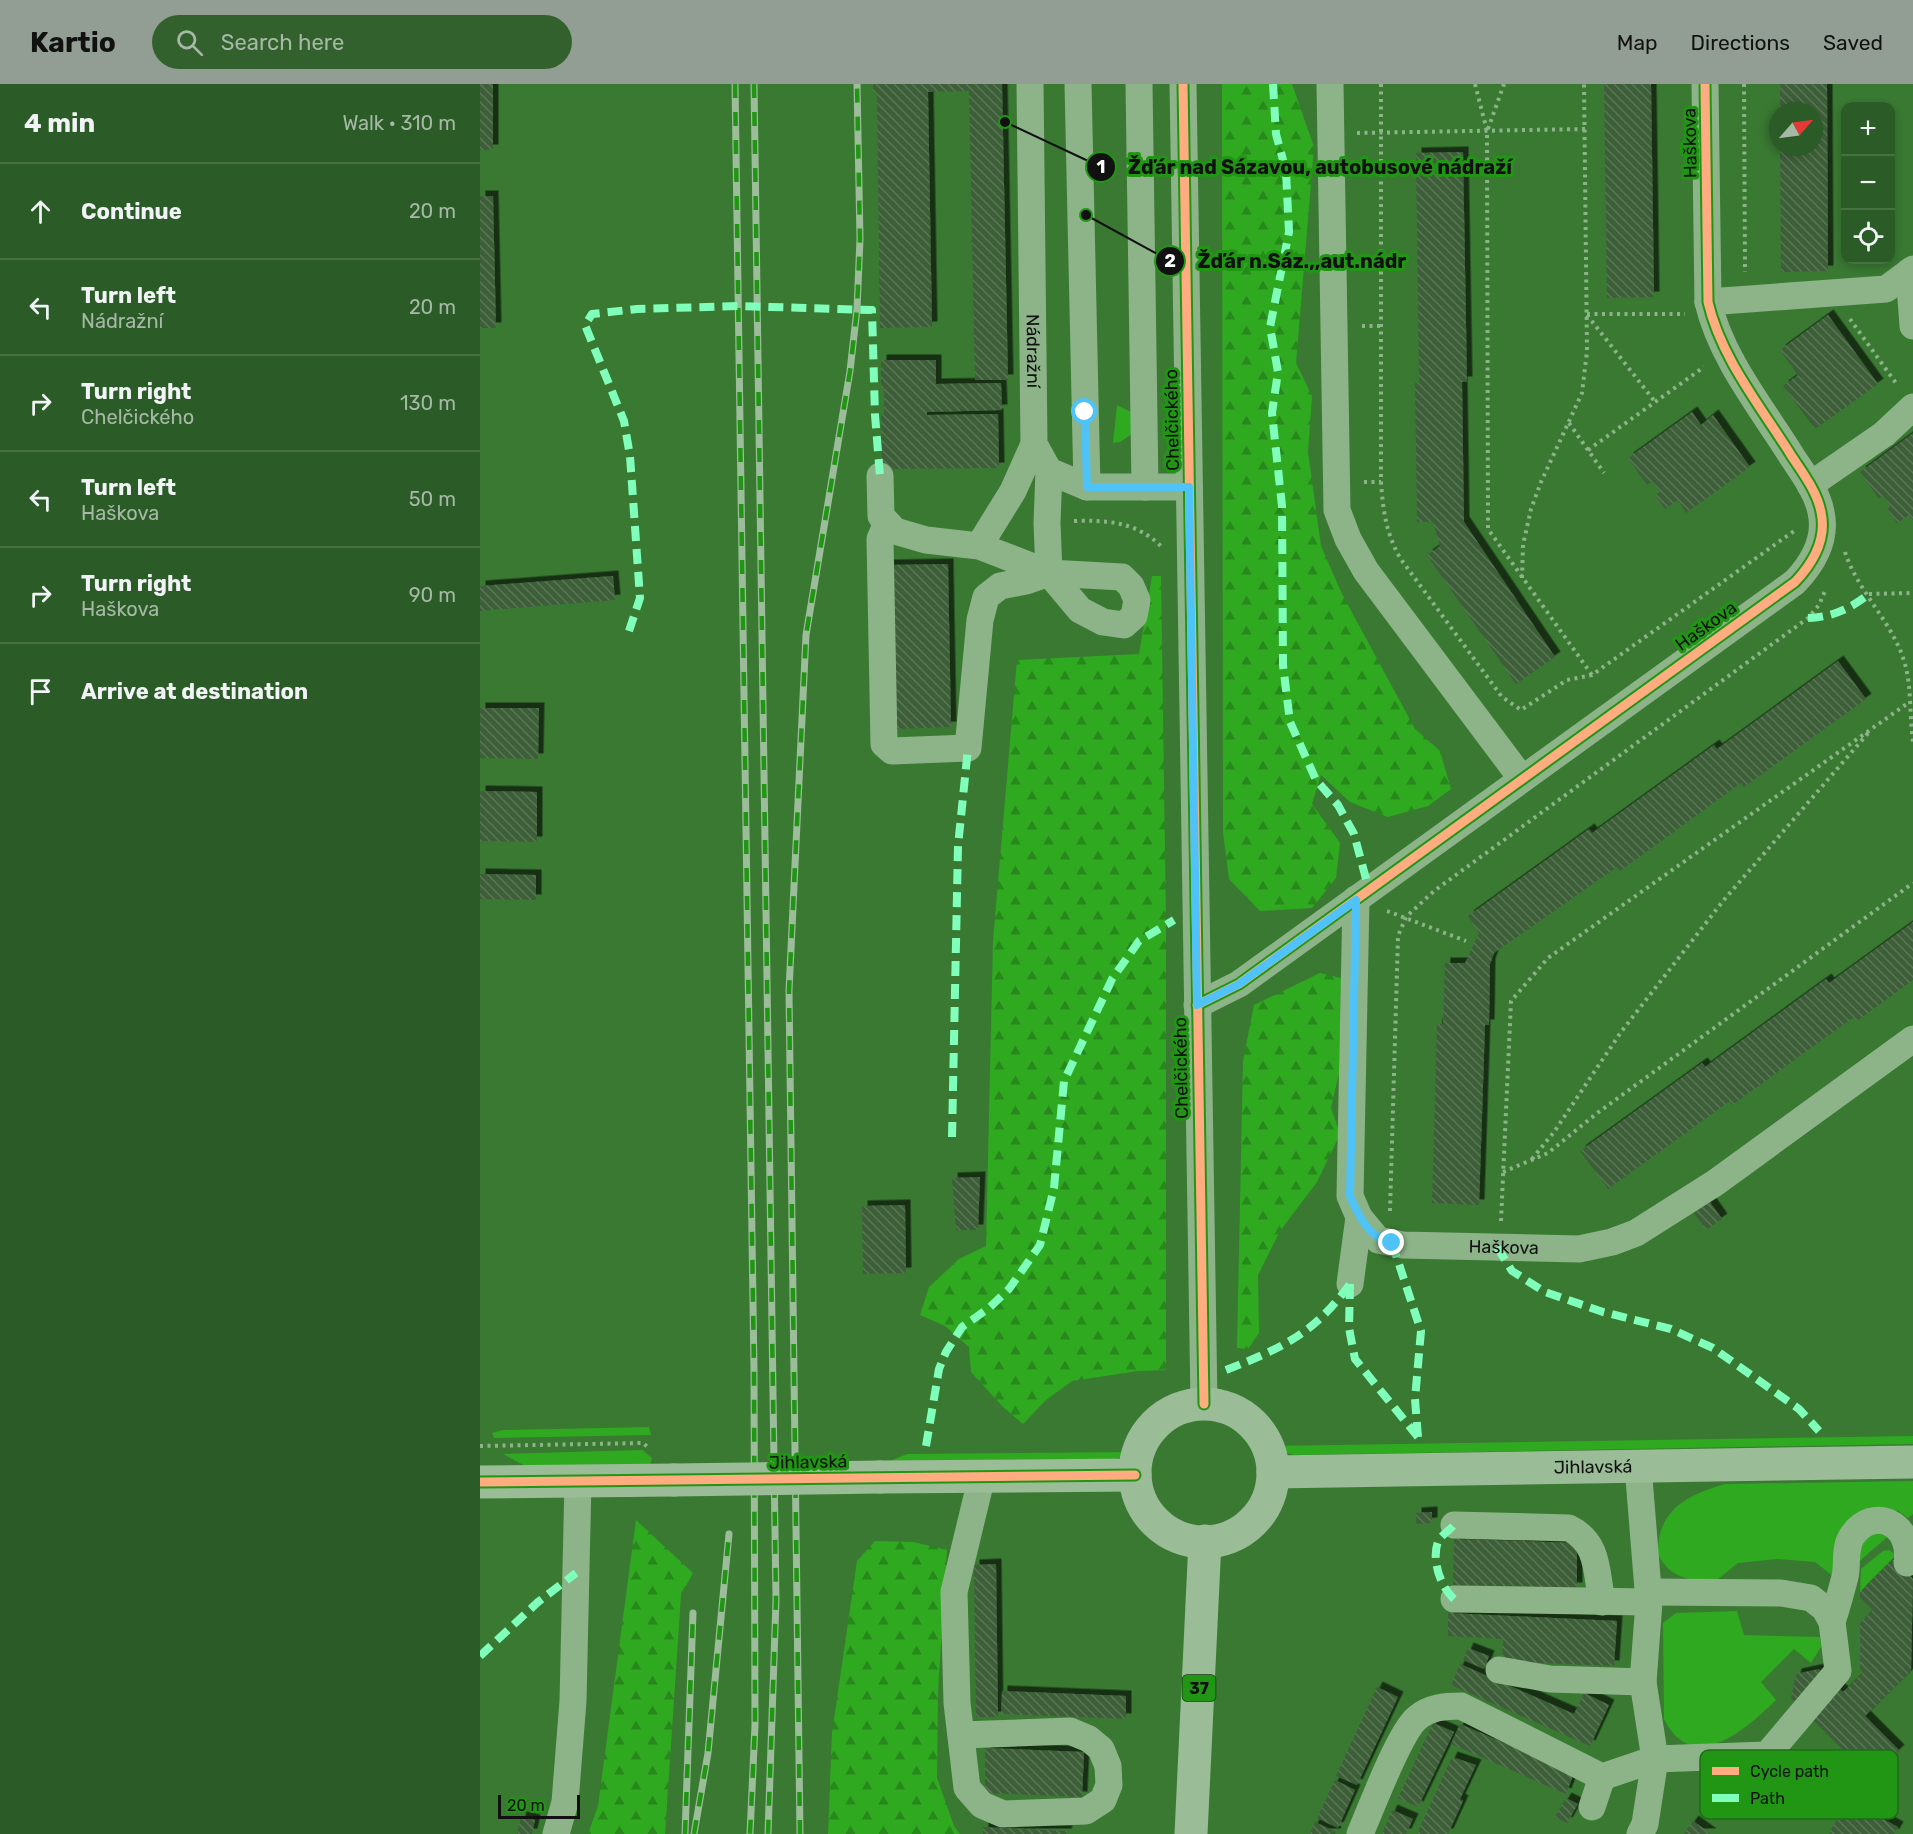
<!DOCTYPE html>
<html lang="en">
<head>
<meta charset="utf-8">
<style>
  :root { --surface:#2b5b26; --page:#33612e; --text:#f1f3f6; --muted:#a6b9a7; --line:#477043; --accent:#929e94 }
  body { margin:0; font-family:Rubik,sans-serif; background:var(--page); color:var(--text) }
  .controls { position:absolute; right:18px; top:18px; display:grid; overflow:hidden; border-radius:12px; box-shadow:0 3px 9px #0003 }
  .controls button { width:54px; height:54px; display:grid; place-items:center; padding:0; border:0; border-bottom:2px solid var(--line); background:var(--surface); color:var(--text); font:30px sans-serif }
  .compass { position:absolute; left:1289px; top:18px; width:54px; height:54px; border-radius:50%; background:var(--surface); box-shadow:0 3px 9px #0003; rotate:62deg }
  .scale { position:absolute; left:18px; bottom:15px; width:82px; box-sizing:border-box; padding-left:6px; border:3px solid #111; border-top:0; font-size:16px; line-height:21px; white-space:nowrap; color:#111; -webkit-text-stroke:4px #219615; paint-order:stroke }
  .stop { position:absolute; width:18px; height:18px; margin:-14px; border:4px solid #4fc3f7; border-radius:50%; background:#fff }
  .stop.end { background:#4fc3f7; border-color:#fff; box-shadow:0 2px 6px #0008 }
  .list { margin:0; padding:0; list-style:none }
  h2 { display:flex; justify-content:space-between; align-items:center; height:78px; margin:0; padding:0 24px; font-size:26px }
  h2 small { font-size:20px; font-weight:400; color:var(--muted) }
  .list li { display:grid; grid-template-columns:39px 1fr auto; gap:18px; align-items:center; box-sizing:border-box; height:96px; padding:0 24px; border-top:2px solid var(--line) }
  .list b { display:block; font-size:22px; white-space:nowrap }
  .list p { margin:0; font-size:20px; white-space:nowrap; color:var(--muted) }
  .list em { font-size:20px; font-style:normal; color:var(--muted) }
  .icon { flex:none; width:33px; height:33px; fill:none; stroke:currentColor; stroke-width:2; stroke-linecap:round; stroke-linejoin:round }
  .map { position:relative; flex:none; width:1433px; height:1750px; overflow:hidden }
  header { display:flex; align-items:center; gap:36px; box-sizing:border-box; height:84px; padding:0 30px; background:var(--accent); color:#111 }
  header strong { font-size:28px }
  nav { display:flex; gap:33px; margin-inline-start:auto; font-size:21px }
  .search { width:420px; height:54px; background:var(--page); display:flex; align-items:center; gap:15px; box-sizing:border-box; padding:0 21px; border-radius:33px; color:var(--muted); font-size:22px }
  main { display:flex }
  aside { flex:1; background:var(--surface) }
  .map>svg:first-child { display:block }
  .grass { fill:#2fa920 }
  .forest { fill:url(#forest-firs) }
  .building { fill:url(#building-back-hatch); filter:url(#shadow) }
  .lines { fill:none; stroke-linecap:round; stroke-linejoin:round }
  .path { stroke:#8db489; stroke-width:4; stroke-dasharray:3 4.5; stroke-linecap:butt }
  .minor { stroke:#8db489; stroke-width:27 }
  .major { stroke:#9abc96; stroke-width:33 }
  .rail-casing { stroke:#9cbd99; stroke-width:7 }
  .rail { stroke:#219615; stroke-width:4.5; stroke-dasharray:14; stroke-linecap:butt }
  .major-bridge { stroke:#9abc96; stroke-width:33 }
  .quiet { stroke:#80ffba; stroke-width:8; stroke-dasharray:15 8; stroke-linecap:butt }
  .cycleway-casing { stroke:#219615; stroke-width:13 }
  .cycleway { stroke:#ffac80; stroke-width:9 }
  .route { stroke:#4fc3f7; stroke-width:8 }
  .labels { text-anchor:middle; dominant-baseline:central; stroke-width:6; stroke-linejoin:round; paint-order:stroke }
  .shield { fill:#219615; stroke:#163912; stroke-width:1.5 }
  .shield-label { font-size:16px; font-weight:bold; fill:#111 }
  .street-label { font-size:18px; fill:#111; stroke:#219615 }
  .key { fill:#219615; stroke:#1c6e14; stroke-width:1.5 }
  .key-label { font-size:16px; fill:#111 }
  .leader { fill:none; stroke:#111; stroke-width:2 }
  .callout-dot { fill:#111; stroke:#219615; stroke-width:2 }
  .mark-label { font-size:18px; text-anchor:middle; font-weight:bold; fill:#fff }
  .callout-label { font-size:20px; text-anchor:middle; font-weight:bold; fill:#111; stroke:#219615; stroke-width:6; stroke-linejoin:round; paint-order:stroke }
</style>
</head>
<body>
<header>
<strong>Kartio</strong>
<div class="search"><svg class="icon" aria-label="search" viewBox="0 0 24 24"><circle cx="10" cy="10" r="6"/><path d="M15 15l6 6"/></svg>Search here</div>
<nav><a>Map</a><a>Directions</a><a>Saved</a></nav>
</header>
<main>
<aside>
<h2>4 min<small>Walk · 310 m</small></h2>
<ul class="list">
<li><svg class="icon" aria-label="ahead" viewBox="0 0 24 24"><path d="M12 20V5M6 11l6-6 6 6"/></svg><div><b>Continue</b></div><em>20 m</em></li>
<li><svg class="icon" aria-label="left" viewBox="0 0 24 24"><path d="M17 20v-9H6M10 6l-5 5 5 5"/></svg><div><b>Turn left</b><p>Nádražní</p></div><em>20 m</em></li>
<li><svg class="icon" aria-label="right" viewBox="0 0 24 24"><path d="M7 20v-9h11M14 6l5 5-5 5"/></svg><div><b>Turn right</b><p>Chelčického</p></div><em>130 m</em></li>
<li><svg class="icon" aria-label="left" viewBox="0 0 24 24"><path d="M17 20v-9H6M10 6l-5 5 5 5"/></svg><div><b>Turn left</b><p>Haškova</p></div><em>50 m</em></li>
<li><svg class="icon" aria-label="right" viewBox="0 0 24 24"><path d="M7 20v-9h11M14 6l5 5-5 5"/></svg><div><b>Turn right</b><p>Haškova</p></div><em>90 m</em></li>
<li><svg class="icon" aria-label="arrive" viewBox="0 0 24 24"><path d="M6 21V4h12l-3 4 3 4H6"/></svg><div><b>Arrive at destination</b></div></li>
</ul>
</aside>
<div class="map">
<svg width="1433" height="1750" viewBox="0 0 1433 1750">
  <defs>
    <pattern id="forest-firs" width="22" height="20" patternUnits="userSpaceOnUse" patternTransform="scale(1.5)"><rect width="22" height="20" fill="#2fa920"/><path d="M5 1l3.5 6h-7zM16 11l3.5 6h-7z" fill="#27881b"/></pattern>
    <pattern id="building-back-hatch" width="6" height="6" patternUnits="userSpaceOnUse" patternTransform="scale(1.5)"><rect width="6" height="6" fill="#3c5e39"/><path d="M-1 5l2 2M0 0l6 6M5-1l2 2" fill="none" stroke="#5b7459"/></pattern>
    <filter id="shadow"><feDropShadow dx="5.5" dy="-5.5" stdDeviation="0" flood-color="#0009"/></filter>
  </defs>
  <rect width="100%" height="100%" fill="#397932"/>
  <g class="grass">
    <path d="M637 321 655 330 652 350 640 358 633 359Z"/>
    <path d="M169 1343 171 1351 14 1354 12 1349 23 1346Z"/>
    <path d="M1433 1352V1360L814 1371 783 1362Z"/>
    <path d="M162 1366 172 1374 170 1382 47 1383 23 1370Z"/>
    <path d="M655 1368 635 1375 410 1377 427 1370Z"/>
    <path d="M1433 1397V1430L1428 1434 1418 1427 1406 1425 1357 1495 1335 1478 1297 1475 1258 1479 1233 1499C1209 1495 1190 1495 1178 1470 1177 1426 1207 1411 1245 1400Z"/>
    <path d="M1413 1448 1375 1481 1385 1450Z"/>
    <path d="M1409 1466 1416 1471 1417 1476H1412L1380 1508 1381 1485 1403 1467Z"/>
    <path d="M1257 1527 1264 1551 1340 1553 1341 1563 1331 1579 1314 1565 1281 1598 1296 1616C1266 1645 1213 1693 1184 1635L1183 1539 1196 1529Z"/>
  </g>
  <g class="forest">
    <path d="M742 0H812L834 63 816 279 832 312 828 368 841 462 862 510 935 645 960 667 971 705 948 722 908 733 870 718 841 691 832 720 860 759 856 794 832 824 780 827 749 795 743 748Z"/>
    <path d="M672 492H681L686 836V1286L658 1287 592 1297 566 1316 543 1340 523 1323 491 1288 489 1263 465 1242 440 1231 449 1203 479 1175 506 1162 513 857 537 576 659 570Z"/>
    <path d="M840 889 861 894 859 989 851 1024 860 1050 837 1098 800 1147 778 1191 779 1249 768 1265 757 1264 763 977 774 921Z"/>
    <path d="M156 1436 213 1489 201 1511 185 1750H108L118 1722Z"/>
    <path d="M395 1457 433 1458 467 1466 458 1607 457 1694 474 1742 480 1750H348L352 1649 377 1477Z"/>
  </g>
  <g class="building">
    <rect x="0" y="0" width="13" height="66"/>
    <path d="M393 0H522L528 296H495L489 7 448 8 452 243 400 244 397 8H393Z"/>
    <path d="M1124 0H1171L1174 213 1127 214Z"/>
    <path d="M1300 0H1347L1348 187 1301 188 1300 63H1334V27H1300Z"/>
    <path d="M983 68 987 298H982L984 438 1075 573 1036 600 947 471 960 462 953 438H937L935 299H939L936 69Z"/>
    <path d="M0 112H13L16 244H0Z"/>
    <path d="M1348 231 1398 300 1335 345 1303 302 1318 291 1300 266Z"/>
    <path d="M401 276H456V300L521 299 522 326 447 328V331L518 330 519 384 402 385 401 332 404 330V304H401Z"/>
    <path d="M1212 328 1221 341 1233 331 1270 383 1206 429 1198 416 1185 425 1175 411 1180 408 1172 397 1167 401 1148 374Z"/>
    <path d="M1433 349V436L1429 431 1417 439 1407 425 1411 422 1403 411 1399 415 1380 388Z"/>
    <path d="M468 480 471 643 412 645 408 481Z"/>
    <path d="M133 492 135 516 0 527V502Z"/>
    <path d="M1358 577 1386 615 1264 703 1261 699 1140 787 1137 783 1014 869 1010 880 1009 941H1005L999 1121 952 1119 957 940H963L965 879H985L999 849 988 832 1109 745 1112 749 1234 661 1237 665Z"/>
    <path d="M0 624H59L58 675 0 674Z"/>
    <path d="M0 707 57 708V758L0 757Z"/>
    <path d="M0 790 56 791V816L0 815Z"/>
    <path d="M1433 838V896L1377 937 1374 933 1252 1021 1250 1017 1128 1105 1100 1067 1222 979 1225 983 1346 895 1349 899Z"/>
    <path d="M500 1093 498 1146H476L472 1094Z"/>
    <path d="M1230 1118 1242 1135 1226 1146 1214 1129Z"/>
    <path d="M425 1121 426 1189 383 1190 382 1122Z"/>
    <path d="M952 1428V1439L936 1440V1429Z"/>
    <path d="M974 1455 1097 1459V1504L973 1501Z"/>
    <path d="M1412 1476H1417L1433 1495 1431 1587 1385 1632 1419 1666 1391 1694 1311 1614 1316 1590 1339 1585 1363 1608 1383 1589 1380 1584V1539L1393 1526 1380 1514V1508Z"/>
    <path d="M516 1480 518 1633H496L494 1481Z"/>
    <path d="M968 1529 1137 1537 1134 1582 1022 1577 1023 1555 968 1552Z"/>
    <path d="M988 1564 1009 1572 1004 1585 983 1576Z"/>
    <path d="M980 1580 1094 1630 1104 1609 1129 1621 1110 1662 971 1601Z"/>
    <path d="M897 1603 918 1613 877 1701 856 1692Z"/>
    <path d="M522 1607 646 1612V1635L521 1630Z"/>
    <path d="M953 1639 974 1648 938 1723 918 1714Z"/>
    <path d="M980 1640 1094 1689 1086 1710 971 1660Z"/>
    <path d="M505 1664 604 1668 602 1713 505 1709Z"/>
    <path d="M972 1673 996 1681 980 1715 983 1717 968 1750H937Z"/>
    <path d="M855 1696 875 1706 858 1744 837 1734Z"/>
    <path d="M1086 1714 1098 1720 1087 1739 1075 1733Z"/>
    <path d="M1367 1716 1418 1743 1414 1750H1349Z"/>
    <path d="M912 1726 933 1735 926 1750H902Z"/>
    <path d="M41 1733 55 1736 52 1750H37Z"/>
    <path d="M1213 1737 1231 1750H1204Z"/>
    <path d="M835 1738 856 1748 855 1750H830Z"/>
    <path d="M503 1743 587 1747 586 1750H503Z"/>
  </g>
  <g class="lines">
    <g class="path">
      <path d="M901 0V398C903 426 906 449 920 474L1022 613 1041 626 1087 596 1112 591 1314 447"/>
      <path d="M995 0 1007 47 1008 445 1112 591"/>
      <path d="M1264 0 1265 188"/>
      <path d="M1008 45 1024 0"/>
      <path d="M877 49 1105 45"/>
      <path d="M1107 230H1205"/>
      <path d="M1107 231 1176 319"/>
      <path d="M1370 235 1418 302"/>
      <path d="M882 242H902"/>
      <path d="M1089 339 1124 389"/>
      <path d="M1108 366 1224 283"/>
      <path d="M884 398H901"/>
      <path d="M594 437C629 436 657 438 683 464"/>
      <path d="M1365 468C1378 509 1416 541 1426 584 1431 603 1430 637 1433 658"/>
      <path d="M1042 494 1043 461 1051 425 1061 398 1102 309 1107 267 1104 0"/>
      <path d="M1389 510 1433 509"/>
      <path d="M907 827 986 857"/>
      <path d="M1052 1075 1074 1048 1141 948 1243 817 1389 648"/>
      <path d="M1023 1088 1068 1069 1116 1030 1433 799"/>
      <path d="M910 1127 918 852 926 833 954 807 1328 534 1339 521 1345 507"/>
      <path d="M1021 1137 1031 917 1068 874 1428 619"/>
      <path d="M752 1317 774 1331 793 1356H797"/>
      <path d="M652 1361C661 1341 676 1325 697 1317"/>
      <path d="M0 1362 163 1359 170 1365"/>
    </g>
    <g class="minor">
      <path id="s1" d="M550 0 554 360 569 387 607 403H709"/>
      <path d="M598 0 607 403"/>
      <path d="M659 0 665 403"/>
      <path d="M703 0 724 1320"/>
      <path d="M850 0 857 426 868 455 886 487 1042 695"/>
      <path d="M1429 188 1433 242"/>
      <path d="M1228 218 1406 205 1433 185"/>
      <path d="M400 392 401 432 415 447 446 456 499 462 569 489 642 493 651 502 657 516 654 532 644 541 623 538 600 526 569 489 567 439 569 387"/>
      <path d="M1330 401 1404 350 1433 323"/>
      <path d="M407 439 400 455 404 660 412 667 488 664 500 536 506 513 520 502 546 497 569 489"/>
      <path d="M499 462 533 407 554 360"/>
      <path id="s2" d="M876 815 870 1112 879 1133 898 1156 923 1161 1099 1165 1132 1158 1156 1149 1235 1099 1433 955"/>
      <path d="M717 921 759 900 1315 498C1333 479 1347 455 1341 428 1337 407 1322 388 1311 371 1281 323 1241 274 1228 218L1225 0"/>
      <path d="M870 1200 879 1133"/>
      <path d="M1158 1382 1169 1518 1163 1598 1175 1675 1165 1740 1160 1750"/>
      <path d="M974 1441 1089 1444C1119 1459 1116 1487 1122 1518"/>
      <path d="M974 1515 1169 1518"/>
      <path d="M1352 1538C1357 1523 1361 1508 1365 1493 1368 1480 1364 1464 1372 1452 1393 1421 1433 1439 1427 1479"/>
      <path d="M1019 1586 1070 1595 1163 1598"/>
      <path d="M481 1651 590 1647 609 1655 621 1665 628 1682 629 1701 623 1716 606 1727 523 1730 502 1721 487 1704 477 1619 474 1508 502 1392"/>
      <path d="M1112 1723 1122 1693"/>
      <path d="M76 1750 85 1718 93 1617 98 1397"/>
      <path d="M880 1750C891 1725 919 1649 937 1634 950 1623 965 1622 981 1622L1122 1693 1175 1675 1287 1671 1358 1587 1352 1538 1345 1525 1331 1514 1301 1509 1169 1508"/>
    </g>
    <g class="major">
      <circle cx="724" cy="1389" r="69"/>
      <path id="s3" d="M793 1388 1433 1378"/>
      <path d="M400 1393 655 1391"/>
      <path d="M0 1398 194 1396"/>
      <path d="M711 1750 725 1457"/>
    </g>
    <defs>
      <g id="rail">
        <path d="M255 0 274 1287 275 1641 270 1750"/>
        <path d="M274 0 296 1516 288 1750"/>
        <path d="M205 1750 213 1529"/>
        <path d="M214 1750 228 1669 249 1450"/>
        <path d="M320 1750 309 907 326 551 370 287 377 225 380 155 377 0"/>
      </g>
    </defs>
    <use href="#rail" class="rail-casing"/>
    <use href="#rail" class="rail"/>
    <path class="major-bridge" d="M194 1396 400 1393"/>
    <g class="quiet">
      <path d="M793 0 796 50 806 87 809 148 790 243 798 288 792 329 802 422 803 581 810 638 836 696 858 721 874 750 889 806"/>
      <path d="M1328 534C1352 533 1370 525 1389 510"/>
      <path d="M149 547 160 514 150 372 144 337 105 241 112 230 157 225 258 222 392 226 395 331 400 392"/>
      <path d="M472 1053 478 762 488 664"/>
      <path d="M912 1159 941 1247 935 1315 938 1353"/>
      <path d="M1017 1163 1032 1187 1065 1208 1123 1228 1191 1245 1233 1264 1319 1325 1339 1347"/>
      <path d="M870 1200 869 1244 875 1275 938 1353"/>
      <path d="M746 1286C802 1264 834 1250 870 1200"/>
      <path d="M446 1362 459 1285 466 1268 482 1243 509 1224 529 1205 560 1161 574 1104 584 997 632 895 659 857 694 836"/>
      <path d="M974 1515C961 1504 951 1476 958 1458 960 1452 970 1446 974 1441"/>
      <path d="M0 1572 58 1518 96 1489"/>
    </g>
    <defs>
      <g id="cycleway">
        <path d="M703 0 724 1320"/>
        <path d="M717 921 759 900 1315 498C1333 479 1347 455 1341 428 1337 407 1322 388 1311 371 1281 323 1241 274 1228 218L1225 0"/>
        <path d="M0 1398 655 1391"/>
      </g>
    </defs>
    <use href="#cycleway" class="cycleway-casing"/>
    <use href="#cycleway" class="cycleway"/>
  </g>
  <g class="lines">
    <path class="route" d="M605 328 607 403H709L717 921 759 900 876 816 870 1112C879 1133 889 1154 912 1159"/>
  </g>
  <g class="labels">
    <rect class="shield" x="702.5" y="1591" width="33" height="26" rx="4.5"/>
    <g class="shield-label">
      <text x="719" y="1604">37</text>
    </g>
    <g class="street-label">
      <text transform="translate(1210 59) rotate(-91)">Haškova</text>
      <text stroke="none"><textPath href="#s1" startOffset="267">Nádražní</textPath></text>
      <text transform="translate(692 336) rotate(-91)">Chelčického</text>
      <text transform="translate(1226 542) rotate(-36)">Haškova</text>
      <text transform="translate(701 984) rotate(-91)">Chelčického</text>
      <text stroke="none"><textPath href="#s2" startOffset="476">Haškova</textPath></text>
      <text transform="translate(328 1378) rotate(-1)">Jihlavská</text>
      <text stroke="none"><textPath href="#s3" startOffset="320">Jihlavská</textPath></text>
    </g>
  </g>
  <rect x="1220" y="1666" width="198" height="69" rx="9" class="key"/>
  <rect x="1232" y="1683" width="27" height="8" fill="#ffac80"/>
  <rect x="1232" y="1710" width="27" height="8" fill="#80ffba"/>
  <g class="key-label">
    <text x="1270" y="1693">Cycle path</text>
    <text x="1270" y="1720">Path</text>
  </g>
  <path class="leader" d="M525 38L621 83M606 131L690 177"/>
  <g class="callout-dot">
    <circle cx="525" cy="38" r="6"/>
    <circle cx="606" cy="131" r="6"/>
    <circle cx="621" cy="83" r="15"/>
    <circle cx="690" cy="177" r="15"/>
  </g>
  <g class="mark-label">
    <text x="621" y="89">1</text>
    <text x="690" y="183">2</text>
  </g>
  <g class="callout-label">
    <text x="840" y="90">Žďár nad Sázavou, autobusové nádraží</text>
    <text x="822" y="184">Žďár n.Sáz.,,aut.nádr</text>
  </g>
</svg>
<div class="controls">
<button>+</button>
<button>−</button>
<button><svg class="icon" aria-label="locate" viewBox="0 0 24 24"><circle cx="12" cy="12" r="6"/><path d="M12 2v4M12 18v4M2 12h4M18 12h4"/></svg></button>
</div>
<svg class="compass" viewBox="-18 -18 36 36"><path d="M0-13l5 13h-10z" fill="#e53935"/><path d="M0 13l5-13h-10z" fill="#a6b9a7"/></svg>
<div class="scale">20 m</div>
<div class="stop" style="left:605px;top:328px"></div>
<div class="stop end" style="left:912px;top:1159px"></div>
</div>
</main>
</body>
</html>
